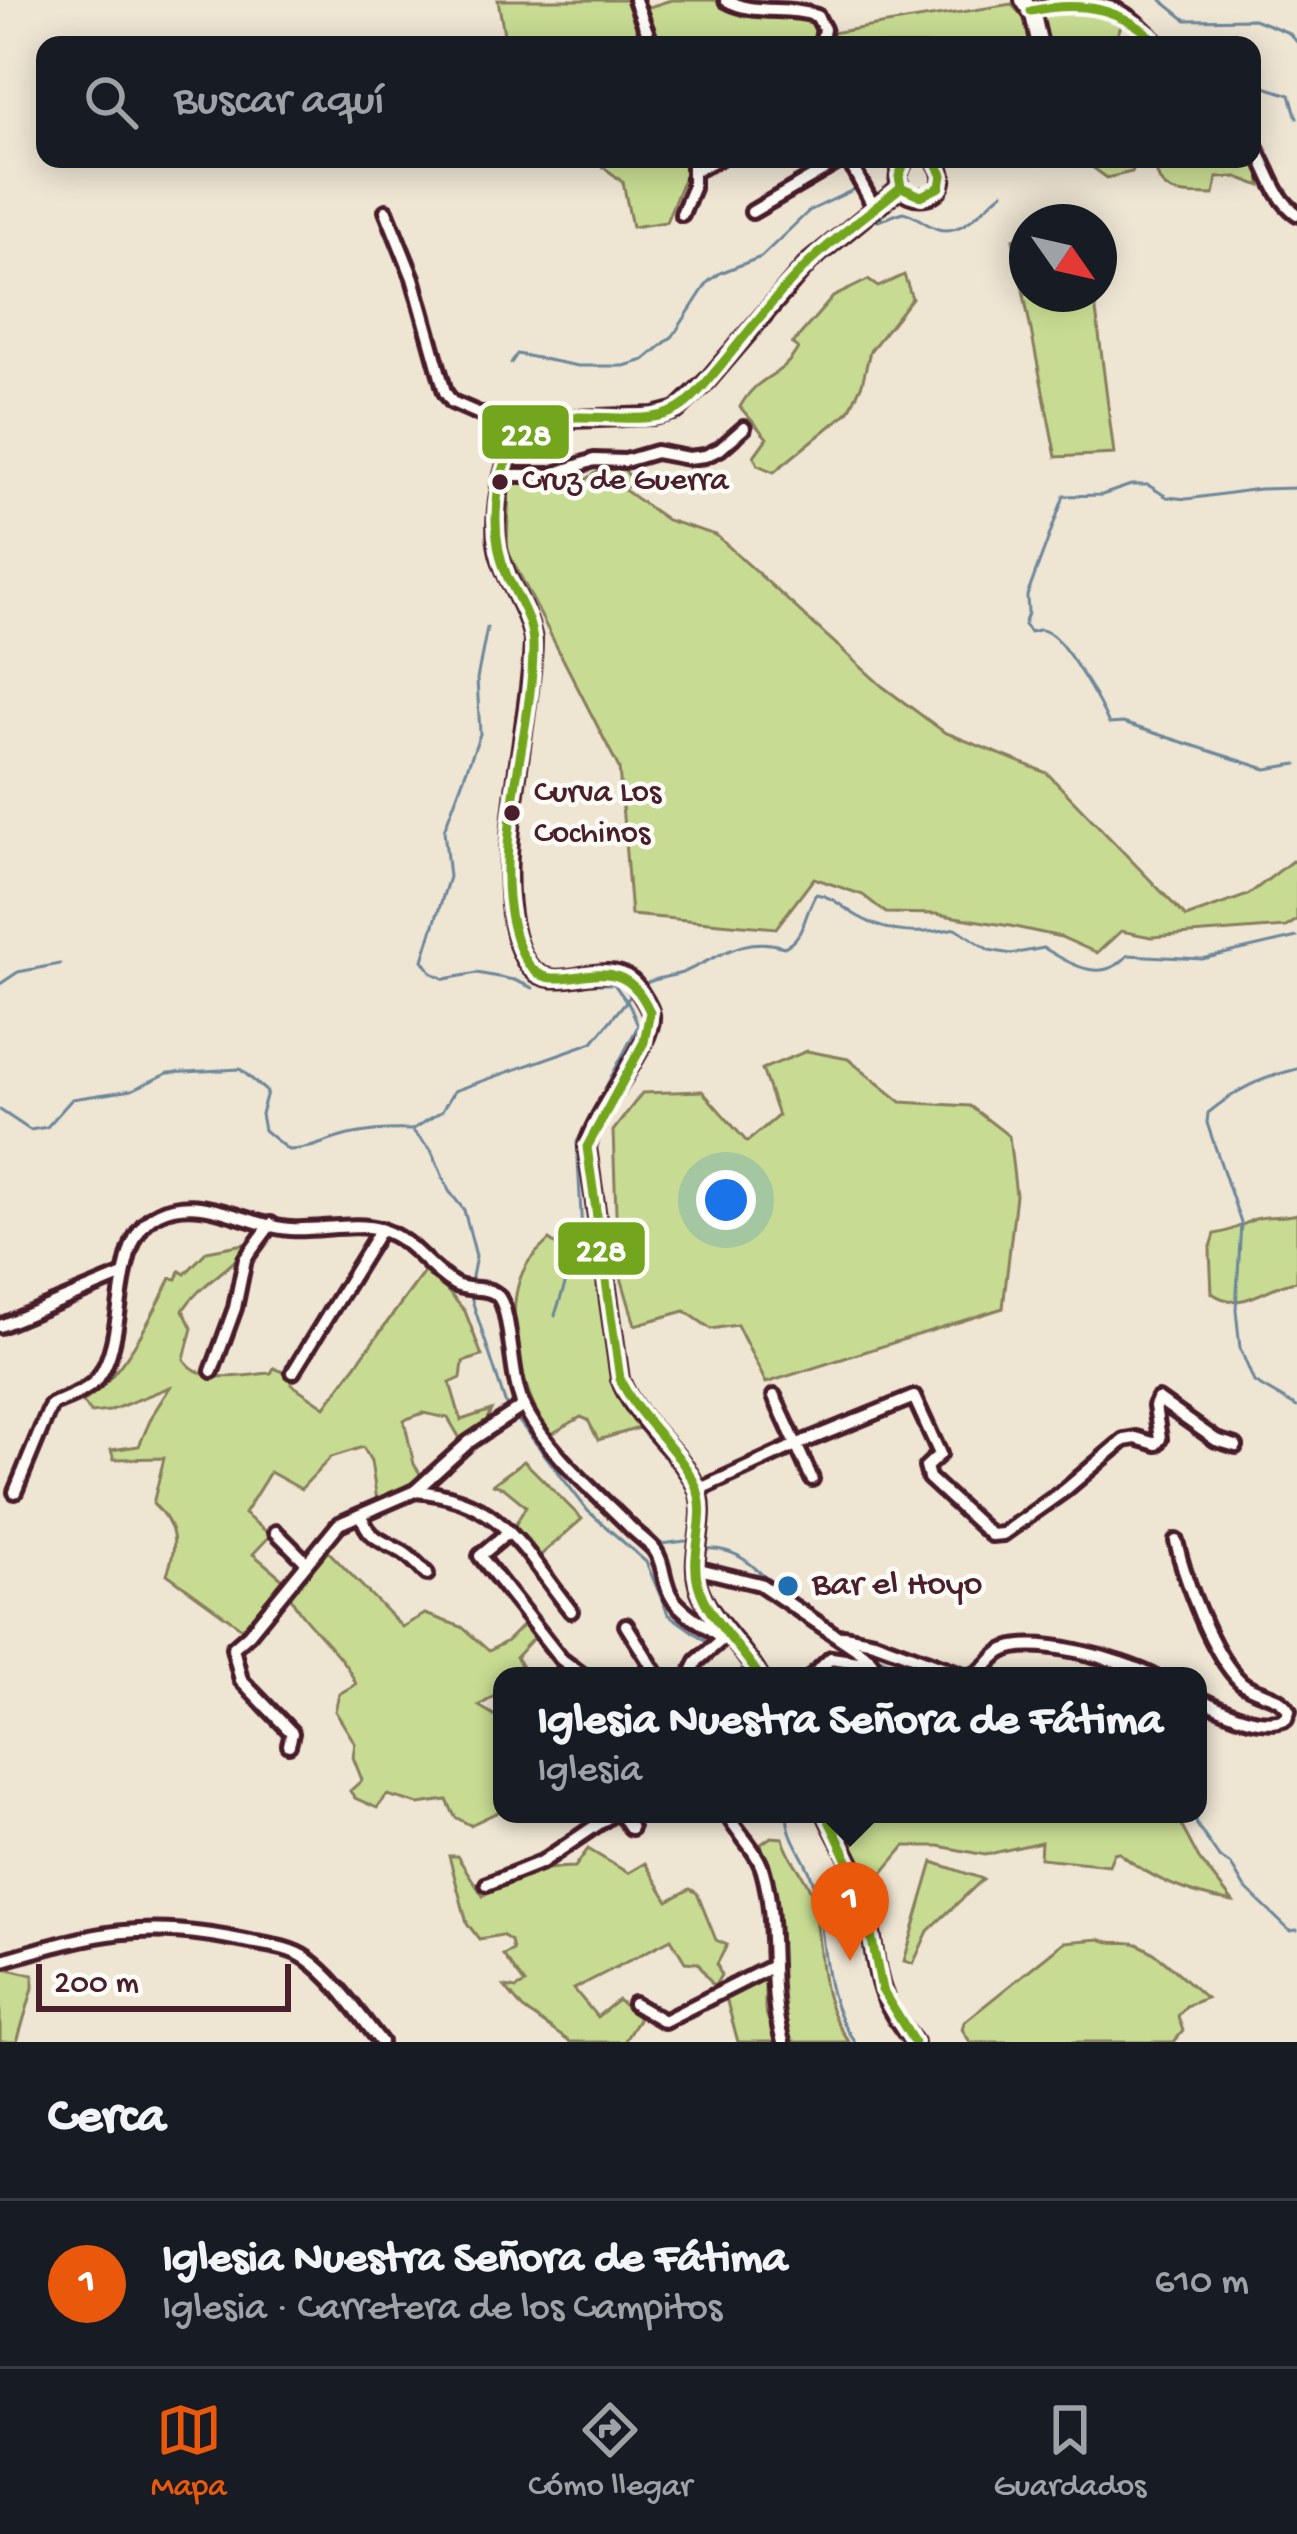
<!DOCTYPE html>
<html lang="es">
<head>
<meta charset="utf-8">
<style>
  :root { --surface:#171b24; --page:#242831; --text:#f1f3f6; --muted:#9ea1a6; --line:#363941; --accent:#ea580c }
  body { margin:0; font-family:"Gochi Hand",sans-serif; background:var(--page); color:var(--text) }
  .compass { position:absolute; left:1009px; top:204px; width:108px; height:108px; border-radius:50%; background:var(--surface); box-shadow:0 6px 30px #0003; rotate:124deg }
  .scale { position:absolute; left:36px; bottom:30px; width:255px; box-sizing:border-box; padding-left:12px; border:6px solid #4a1f2b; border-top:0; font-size:33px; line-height:42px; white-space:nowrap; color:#4a1f2b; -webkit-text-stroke:9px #fdfcf7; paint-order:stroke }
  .you { position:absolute; left:726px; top:1200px; width:42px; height:42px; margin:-30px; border:9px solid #fff; border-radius:50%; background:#1a73e8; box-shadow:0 0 0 18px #1a73e833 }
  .badge { display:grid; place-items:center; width:78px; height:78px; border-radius:50%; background:var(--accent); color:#fff; font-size:39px; font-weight:700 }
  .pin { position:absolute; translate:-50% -99px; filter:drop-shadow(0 3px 6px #0008) }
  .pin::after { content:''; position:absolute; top:63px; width:42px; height:36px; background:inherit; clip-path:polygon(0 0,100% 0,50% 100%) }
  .popup { position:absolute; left:493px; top:1667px; width:714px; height:156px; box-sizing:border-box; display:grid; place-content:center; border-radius:24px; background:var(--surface); filter:drop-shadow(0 3px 9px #0005); font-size:39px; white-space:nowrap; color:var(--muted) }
  .popup b { font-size:45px; color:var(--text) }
  .popup::after { content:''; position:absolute; left:50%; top:100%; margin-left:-24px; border:24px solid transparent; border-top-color:var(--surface) }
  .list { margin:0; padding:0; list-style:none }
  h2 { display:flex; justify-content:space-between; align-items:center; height:156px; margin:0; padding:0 48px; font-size:51px }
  h2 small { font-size:39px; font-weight:400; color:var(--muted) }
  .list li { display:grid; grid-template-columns:78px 1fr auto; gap:36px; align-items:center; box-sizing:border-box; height:168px; padding:0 48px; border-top:3px solid var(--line) }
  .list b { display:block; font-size:45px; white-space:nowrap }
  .list p { margin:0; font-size:39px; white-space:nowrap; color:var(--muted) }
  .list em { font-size:39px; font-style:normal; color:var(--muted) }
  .icon { flex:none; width:66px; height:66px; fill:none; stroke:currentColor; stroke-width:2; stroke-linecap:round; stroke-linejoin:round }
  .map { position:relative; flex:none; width:1297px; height:2042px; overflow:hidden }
  .search { position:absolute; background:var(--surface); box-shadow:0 6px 30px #0003; left:36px; right:36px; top:36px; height:132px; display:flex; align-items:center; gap:30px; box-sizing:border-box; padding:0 42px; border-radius:24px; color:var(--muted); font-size:45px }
  .sheet { height:324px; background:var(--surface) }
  nav { display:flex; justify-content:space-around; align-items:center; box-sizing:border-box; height:168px; border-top:3px solid var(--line); background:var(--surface); font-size:33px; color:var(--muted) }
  nav a { display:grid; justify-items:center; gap:6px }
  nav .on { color:var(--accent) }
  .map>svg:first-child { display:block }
  .green { fill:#c7dc92; stroke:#887e5e; stroke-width:3 }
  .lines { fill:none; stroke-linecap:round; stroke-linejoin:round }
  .stream { stroke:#6d879a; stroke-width:3 }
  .minor-casing { stroke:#4a1f2b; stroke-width:20 }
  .major-casing { stroke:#4a1f2b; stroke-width:22 }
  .minor { stroke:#fdfcf7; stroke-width:10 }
  .major { stroke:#fdfcf7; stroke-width:14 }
  .bus-1-casing { stroke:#fdfcf7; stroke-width:18 }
  .bus-1 { stroke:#73a61d; stroke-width:9 }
  .bus-dot { fill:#4a1f2b; stroke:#fdfcf7; stroke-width:4.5 }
  .poi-dot { fill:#1f6fb2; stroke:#fdfcf7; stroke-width:4.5 }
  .labels { text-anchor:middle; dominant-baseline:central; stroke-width:9; stroke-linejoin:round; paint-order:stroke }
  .bus-label { font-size:33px; fill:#4a1f2b; stroke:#fdfcf7; text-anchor:start }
  .poi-label { font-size:36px; fill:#4a1f2b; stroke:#fdfcf7; text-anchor:start }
  .line-badge { stroke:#fdfcf7; stroke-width:4.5 }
  .badge-label { font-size:33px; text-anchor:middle; font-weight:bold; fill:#fff }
</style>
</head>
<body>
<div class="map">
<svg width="1297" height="2042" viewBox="0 0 1297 2042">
  <rect width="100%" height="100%" fill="#eee5d3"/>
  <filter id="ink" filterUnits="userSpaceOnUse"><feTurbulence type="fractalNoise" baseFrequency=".00833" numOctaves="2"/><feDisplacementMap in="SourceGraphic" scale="24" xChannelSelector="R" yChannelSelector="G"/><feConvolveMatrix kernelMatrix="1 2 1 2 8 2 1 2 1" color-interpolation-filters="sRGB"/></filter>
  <g filter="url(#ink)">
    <g class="green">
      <path d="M498 0H640L649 7 671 0H719L740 10 802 15 815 22V45H506Z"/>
      <path d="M1066 0H1120L1124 20 1116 37 1117 45H1046L1043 14 1063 10Z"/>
      <path d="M1011 4 1027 21 1036 45H856L829 41 831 33Z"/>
      <path d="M593 159H692L666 222 632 227 623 182Z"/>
      <path d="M1081 159H1251L1260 173 1261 186 1237 177 1217 178 1214 195C1189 194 1160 199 1156 168L1137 160 1132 172 1107 178Z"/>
      <path d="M1027 236V294H1094L1114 454 1056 457 1013 239Z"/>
      <path d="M904 275 912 298 870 351 862 384 849 411 774 472 758 465 754 456 767 438 740 407C759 372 781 380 798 348L792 344 833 297 868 280 878 287Z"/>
      <path d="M602 469H624L634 483 623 489 667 520 716 535 882 686 944 732 1047 773 1186 917 1248 895 1292 861 1297 863V920L1286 927 1151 937 1121 931 1097 953 1061 937 1010 926 936 914 886 913 863 895 814 878 776 928 631 915 619 768 507 550 509 482 573 488Z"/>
      <path d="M807 1051 848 1059 901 1102 970 1106 1009 1136 1016 1195 1003 1308 766 1383 737 1325 711 1329 685 1311 635 1325 618 1267 613 1131 642 1093 702 1091 747 1142 778 1116 762 1069Z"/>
      <path d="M1297 1214V1281C1267 1284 1243 1315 1212 1293L1210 1250 1215 1234C1231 1232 1241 1225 1255 1219 1268 1215 1283 1218 1297 1214Z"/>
      <path d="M582 1227 592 1228 596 1273 607 1313 620 1398 639 1428 598 1440 588 1420 581 1417 548 1436C524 1392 497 1308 529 1261 534 1254 542 1247 549 1240L559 1247Z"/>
      <path d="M249 1243C233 1270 202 1281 183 1310L192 1328 184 1359C202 1386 242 1375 271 1373L274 1368 294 1377 291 1384 325 1407 427 1268 465 1311 482 1356 463 1362 461 1378 450 1383 461 1420 491 1410 486 1421 461 1440 448 1418 423 1413 404 1420 414 1464 422 1477 377 1501 371 1461 363 1447 331 1457 301 1489 270 1472 244 1514 271 1535 253 1554 283 1579 243 1629 167 1574C178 1545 177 1525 153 1504L164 1458 114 1459 111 1450 139 1446 153 1414 170 1387 109 1411 91 1413 82 1402C121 1378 151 1319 171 1278L177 1279 180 1271 185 1274 207 1251Z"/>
      <path d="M524 1461 582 1519 540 1556 513 1529 526 1506 504 1488 493 1484Z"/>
      <path d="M323 1546 402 1627 425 1614 462 1627 489 1651 507 1641 526 1622 536 1635 516 1657 526 1674 502 1676V1691L479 1706 502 1720V1810L470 1825 455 1817 447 1800 419 1804 387 1795 377 1808 355 1798 350 1791 362 1780 353 1757 355 1743 335 1711 339 1694 356 1684C342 1650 306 1628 290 1596L295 1582Z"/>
      <path d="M838 1814H1165L1180 1823 1199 1859 1233 1902C1190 1895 1152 1880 1118 1852L1114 1853 1109 1865 1040 1858 1041 1842 985 1855 939 1846H905L869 1889Z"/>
      <path d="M771 1837 783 1838C788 1861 807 1874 812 1896 824 1948 815 1998 849 2042H787L780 2019 777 1893 761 1844Z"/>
      <path d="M588 1849 628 1873 645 1863 668 1901 690 1889 697 1893 716 1940 727 1945 717 1964 721 1975 714 1987 698 1963 685 1962 671 1939 574 1989 597 2017 618 2000 639 2018 624 2042H570L523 2009 505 1987 516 1989 525 1984 503 1955 513 1950 511 1941 502 1935 479 1939 467 1923 449 1856H457L483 1896C504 1876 546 1867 575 1867Z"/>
      <path d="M933 1862 983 1879 928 1931 913 1964 904 1961Z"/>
      <path d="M1100 1939C1113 1946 1125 1940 1137 1944 1163 1954 1185 1981 1206 1998L1186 2006 1178 2016 1183 2031 1174 2042H970L962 2029 964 2022 1064 1942Z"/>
      <path d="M0 1967 33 1975V1988L17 2042H0Z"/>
      <path d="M765 1979V2010L776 2042H738L726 1998Z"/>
    </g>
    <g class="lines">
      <g class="stream">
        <path d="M1161 0 1186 20 1254 19 1289 33 1297 42"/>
        <path d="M1252 83 1290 95 1297 118"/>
        <path d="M876 217 878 221 903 212C917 215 924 225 938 229 963 236 984 207 1003 192"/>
        <path d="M511 363 517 354 578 366H624L644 360 673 336 708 282 720 273 761 257 809 211 857 188 864 199"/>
        <path d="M1297 488 1259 489 1187 499 1167 497 1148 485H1131L1102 495 1064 496 1027 596 1028 613 1024 625 1030 632C1039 630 1041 628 1049 633 1067 644 1100 703 1109 724L1123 723 1266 769 1297 764"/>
        <path d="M487 628 477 679 480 734 444 830 449 877 423 960 432 973 445 979 477 973 514 980 533 988"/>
        <path d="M0 984 18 972 60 964"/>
        <path d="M544 984H614L630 1006 638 1026 577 1142 582 1233 555 1315"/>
        <path d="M644 984C656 978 669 977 682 973 718 958 744 934 784 947 805 938 804 913 816 894 833 896 844 909 859 917 890 935 922 935 956 928L989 950 1011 954 1044 948C1071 964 1102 985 1128 955L1202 959 1297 937"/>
        <path d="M1297 1069C1258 1079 1239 1088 1208 1113L1207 1123 1241 1223 1236 1310 1240 1348 1254 1382 1297 1407"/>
        <path d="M0 1110 30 1130 47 1127 72 1099 132 1090 168 1073 240 1069 267 1092 261 1114 264 1130 288 1150C317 1149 329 1138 354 1134 374 1130 392 1129 412 1130L431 1150 449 1191 464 1210 476 1256 471 1282"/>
        <path d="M412 1130 442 1111 454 1091 593 1042 632 994"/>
        <path d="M470 1294 506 1405"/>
        <path d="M515 1416 588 1511 646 1562 668 1614 706 1641"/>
        <path d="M660 1544 686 1541"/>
        <path d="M707 1549C736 1547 756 1567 774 1587"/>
        <path d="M874 1656 922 1676"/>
        <path d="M787 1814C788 1843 808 1858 814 1885 827 1939 820 1997 855 2042"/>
        <path d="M1194 1814 1197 1825 1219 1857 1231 1865 1244 1887 1290 1931 1297 1930"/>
      </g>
      <defs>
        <g id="minor">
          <path d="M635 0 652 45"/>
          <path d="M726 0C754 16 787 5 817 16L824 29 821 45"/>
          <path d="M1031 11C1043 5 1055 5 1068 3 1114 0 1129 14 1160 45"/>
          <path d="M1252 142C1269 167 1272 196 1297 214"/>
          <path d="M848 159 875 209"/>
          <path d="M696 170 718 159"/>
          <path d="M386 211 413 278 445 392 452 402 498 422 515 438"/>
          <path d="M752 212 843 159"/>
          <path d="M682 214 693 188V159"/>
          <path d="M503 475H551L594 460 625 461 656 452 688 458 705 456 720 449 744 428"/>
          <path d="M0 1326 123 1275"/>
          <path d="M212 1371 235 1308 245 1259 271 1224"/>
          <path d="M293 1372 381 1229"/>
          <path d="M774 1396 812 1479"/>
          <path d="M698 1490 796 1445 914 1397 940 1454 926 1467 929 1478 991 1535 1003 1534 1065 1490 1124 1440 1136 1438 1156 1444 1160 1439 1155 1406 1158 1399 1216 1440 1236 1446"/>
          <path d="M415 1491C502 1498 522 1549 571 1611"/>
          <path d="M15 1492 51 1405C66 1398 87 1392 98 1378 130 1336 109 1237 159 1213 203 1192 249 1227 291 1229 319 1231 357 1221 382 1230 413 1240 428 1269 454 1284 467 1292 486 1285 497 1295 513 1310 509 1381 525 1409 550 1454 591 1488 627 1524 635 1533 646 1540 654 1549 665 1563 662 1584 673 1599 685 1616 708 1625 722 1639"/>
          <path d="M362 1515C366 1539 386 1542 404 1553 412 1558 420 1567 427 1574"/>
          <path d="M276 1532 305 1561"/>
          <path d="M509 1532 480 1556 561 1659 584 1676"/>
          <path d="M1176 1541C1185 1580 1212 1655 1241 1682 1256 1695 1280 1693 1289 1711L1286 1719C1259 1729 1222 1710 1198 1698"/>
          <path d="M695 1568 760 1584 868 1657 877 1670"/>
          <path d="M626 1625 658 1676"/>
          <path d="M844 1636 874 1642 966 1676"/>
          <path d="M690 1676 697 1661 727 1635"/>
          <path d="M812 1676 831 1658 858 1662 893 1676"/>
          <path d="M971 1676C986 1671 989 1660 1001 1652 1031 1633 1124 1661 1153 1676"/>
          <path d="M289 1745 292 1733 241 1680 233 1648 249 1634 339 1524 415 1491 469 1442 523 1406"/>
          <path d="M621 1814 631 1828"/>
          <path d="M727 1814C737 1833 757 1850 763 1871 779 1927 766 1986 783 2042"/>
          <path d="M487 1884 542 1862 613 1814"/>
          <path d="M0 1961C98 1932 143 1920 245 1941 266 1945 290 1947 307 1959 336 1980 359 2015 381 2042"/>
          <path d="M634 2004 664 2021 773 1966"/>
        </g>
        <g id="major">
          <path d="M1023 0 1033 15 1040 45"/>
          <path d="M906 159C872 210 970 208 934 159"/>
          <path d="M759 1676C743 1646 706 1615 698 1585 689 1552 711 1515 695 1484 675 1445 636 1422 620 1379L587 1147C595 1111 655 1041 651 1015 650 1007 643 998 639 991 612 945 552 1007 525 960 484 887 532 725 533 640 528 609 507 584 499 553 490 519 502 432 541 420L654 416 677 410 707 381 809 262 901 187"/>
          <path d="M826 1814C839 1842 858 1871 865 1901 880 1963 868 1988 914 2042"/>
        </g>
      </defs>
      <use href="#minor" class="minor-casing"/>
      <use href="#major" class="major-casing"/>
      <use href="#minor" class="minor"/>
      <use href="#major" class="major"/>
      <defs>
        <g id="bus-1">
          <path d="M1031 11C1083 0 1123 8 1160 45"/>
          <path d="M906 159 899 176 901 187 921 196 940 187 942 175 934 159"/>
          <path d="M759 1676C741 1646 707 1619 698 1584 689 1551 710 1516 695 1484 676 1445 638 1419 620 1379L587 1147 644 1042 650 1012C615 931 553 1013 524 957 480 872 535 735 533 643 532 619 517 597 507 576 489 534 493 474 520 437 550 397 635 433 676 410 690 403 705 384 715 372 746 336 775 295 810 262 838 235 871 212 901 187"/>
          <path d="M826 1814 862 1890 882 1990 914 2042"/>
        </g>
      </defs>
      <use href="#bus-1" class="bus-1-casing"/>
      <use href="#bus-1" class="bus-1"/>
    </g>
  </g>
  <g class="bus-dot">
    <circle cx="500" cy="482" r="10"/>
    <circle cx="512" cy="813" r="10"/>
  </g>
  <circle class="poi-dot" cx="788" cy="1586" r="12"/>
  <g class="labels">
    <g class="bus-label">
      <text x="522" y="482">Cruz de Guerra</text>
      <text x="534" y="794">Curva Los<tspan x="534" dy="41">Cochinos</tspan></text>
    </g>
    <g class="poi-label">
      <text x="812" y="1586">Bar el Hoyo</text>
    </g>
  </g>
  <g class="line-badge">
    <rect x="480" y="403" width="91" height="58" rx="12" fill="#73a61d"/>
    <rect x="556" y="1220" width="91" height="57" rx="12" fill="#73a61d"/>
  </g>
  <g class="badge-label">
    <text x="526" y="444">228</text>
    <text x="601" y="1260">228</text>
  </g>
</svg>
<svg class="compass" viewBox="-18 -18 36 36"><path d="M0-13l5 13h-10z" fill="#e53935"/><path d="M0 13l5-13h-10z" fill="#9ea1a6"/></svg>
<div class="scale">200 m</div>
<div class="you"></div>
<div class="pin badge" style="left:850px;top:1961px">1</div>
<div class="popup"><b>Iglesia Nuestra Señora de Fátima</b>Iglesia</div>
<div class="search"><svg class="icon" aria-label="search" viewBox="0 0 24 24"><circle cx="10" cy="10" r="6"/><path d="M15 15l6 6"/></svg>Buscar aquí</div>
</div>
<section class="sheet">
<h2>Cerca<small></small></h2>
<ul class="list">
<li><span class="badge">1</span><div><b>Iglesia Nuestra Señora de Fátima</b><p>Iglesia · Carretera de los Campitos</p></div><em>610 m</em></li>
</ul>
</section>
<nav>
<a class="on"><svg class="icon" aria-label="map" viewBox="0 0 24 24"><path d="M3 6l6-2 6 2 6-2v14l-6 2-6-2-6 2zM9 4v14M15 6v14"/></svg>Mapa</a>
<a><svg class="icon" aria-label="directions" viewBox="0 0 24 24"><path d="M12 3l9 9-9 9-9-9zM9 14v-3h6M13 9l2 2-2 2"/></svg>Cómo llegar</a>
<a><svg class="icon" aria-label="saved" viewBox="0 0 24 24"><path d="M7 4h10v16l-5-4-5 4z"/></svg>Guardados</a>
</nav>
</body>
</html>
